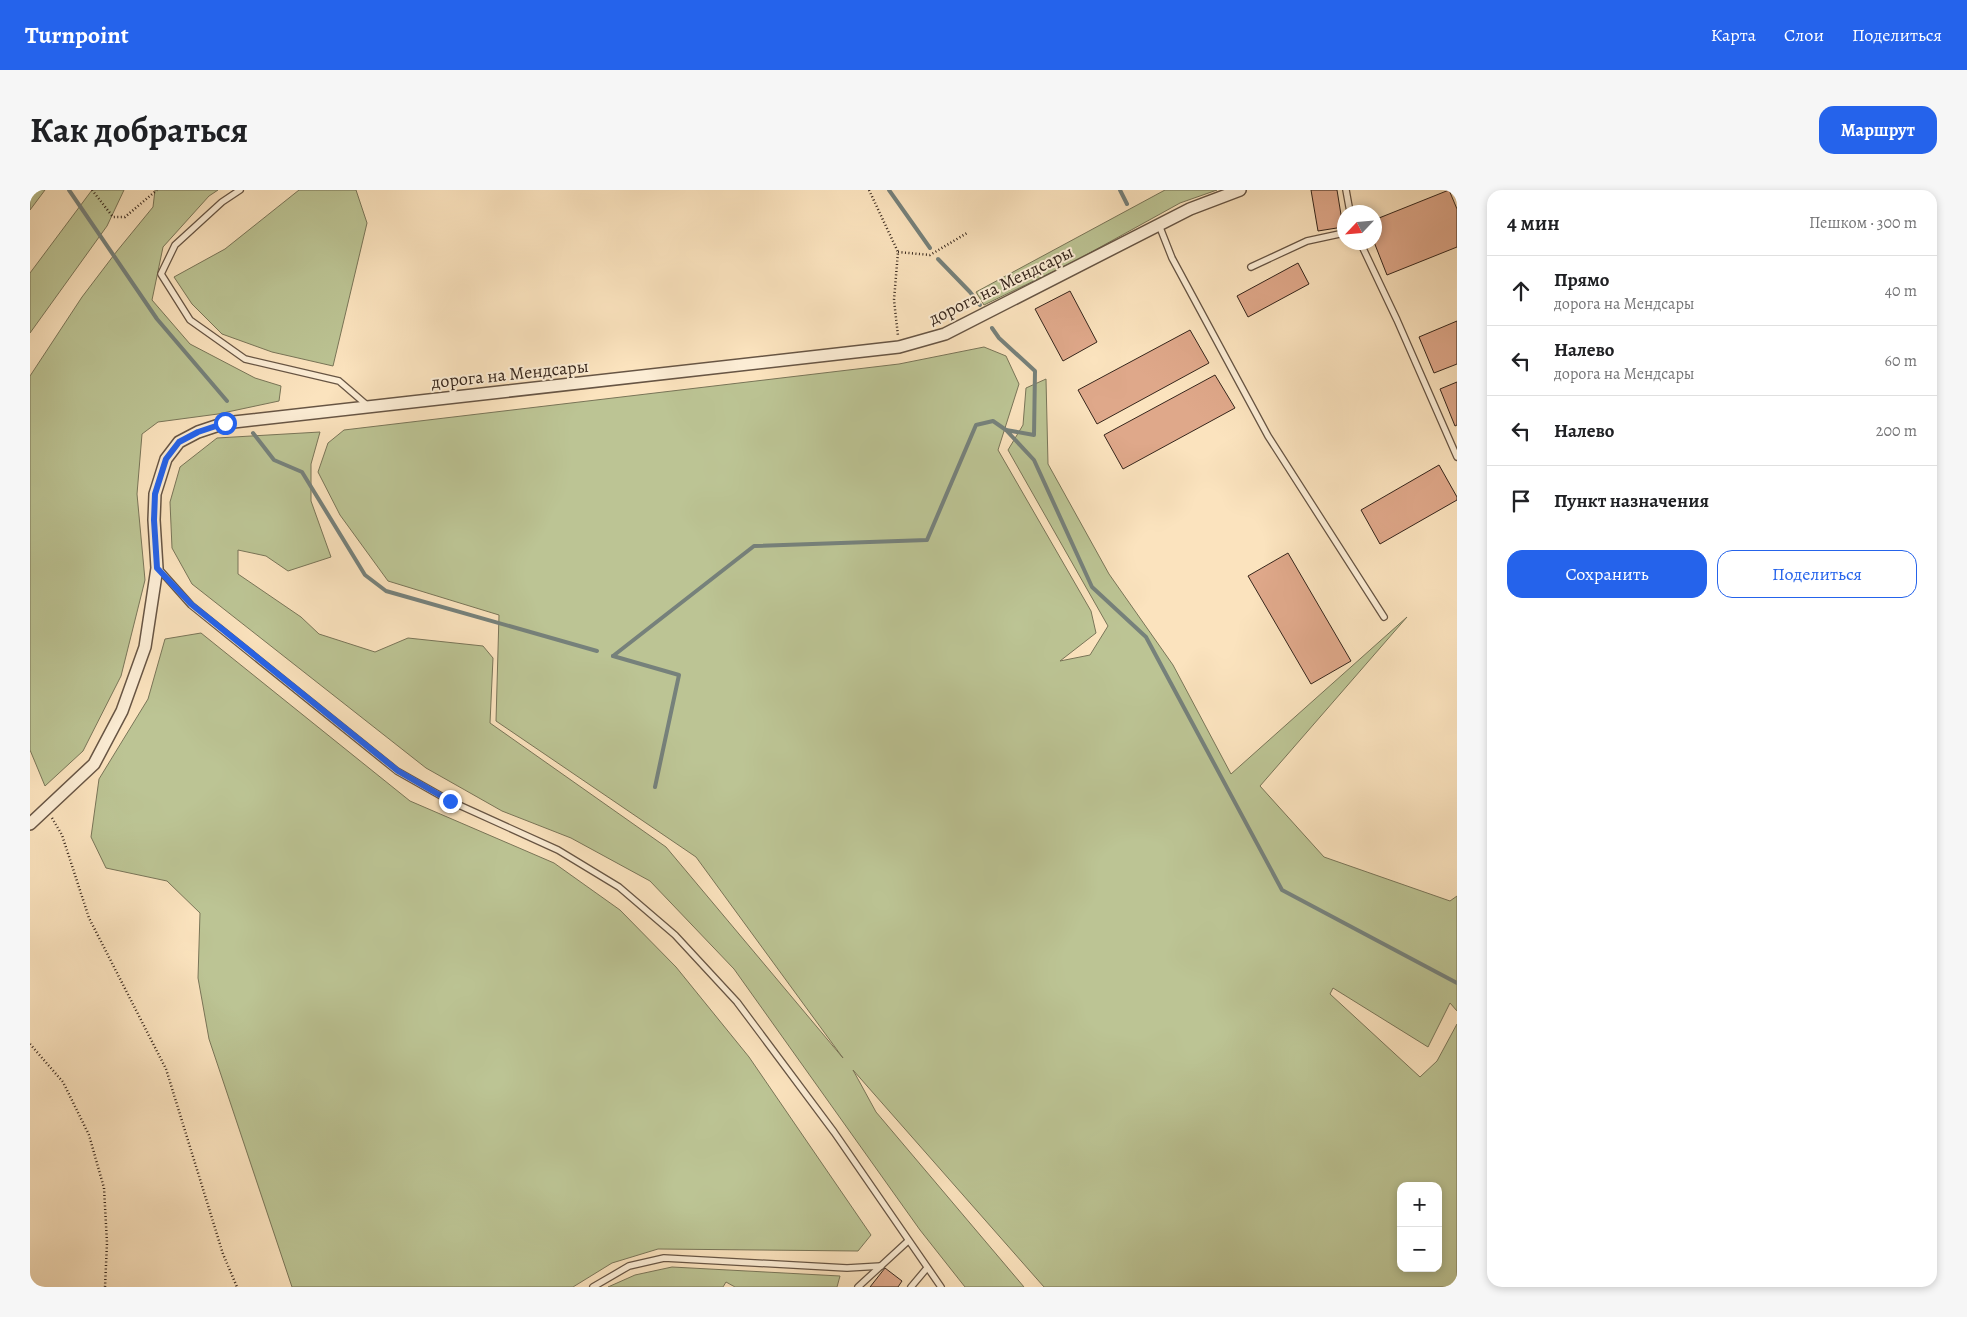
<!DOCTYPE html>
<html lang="ru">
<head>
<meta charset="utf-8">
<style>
  :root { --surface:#fff; --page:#f6f6f6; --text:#202124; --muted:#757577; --line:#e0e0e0; --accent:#2563eb }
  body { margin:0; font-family:Alegreya,serif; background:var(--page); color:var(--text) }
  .controls { position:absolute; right:15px; bottom:15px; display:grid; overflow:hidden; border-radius:10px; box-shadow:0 2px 8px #0003 }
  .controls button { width:45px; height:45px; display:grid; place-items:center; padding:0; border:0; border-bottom:1px solid var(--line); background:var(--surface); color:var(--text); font:25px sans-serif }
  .compass { position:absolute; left:1307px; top:15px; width:45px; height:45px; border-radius:50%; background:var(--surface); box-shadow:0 2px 8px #0003; rotate:244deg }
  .stop { position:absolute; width:15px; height:15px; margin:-11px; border:4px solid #2563eb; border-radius:50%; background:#fff }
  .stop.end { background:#2563eb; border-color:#fff; box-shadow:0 1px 5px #0008 }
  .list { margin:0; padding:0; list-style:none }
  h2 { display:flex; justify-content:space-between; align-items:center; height:65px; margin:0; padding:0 20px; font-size:21px }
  h2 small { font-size:16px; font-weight:400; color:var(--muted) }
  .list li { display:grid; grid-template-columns:32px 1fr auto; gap:15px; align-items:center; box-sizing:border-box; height:70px; padding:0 20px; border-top:1px solid var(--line) }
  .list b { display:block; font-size:19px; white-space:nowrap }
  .list p { margin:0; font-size:16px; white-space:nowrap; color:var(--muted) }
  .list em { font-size:16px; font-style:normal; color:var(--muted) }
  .actions { display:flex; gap:10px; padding:15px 20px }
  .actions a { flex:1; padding:11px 0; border:1px solid var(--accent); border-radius:15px; text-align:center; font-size:18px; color:var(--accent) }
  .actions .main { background:var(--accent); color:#fff }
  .icon { flex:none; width:28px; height:28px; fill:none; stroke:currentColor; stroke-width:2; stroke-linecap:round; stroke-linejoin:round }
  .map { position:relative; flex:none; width:1427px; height:1097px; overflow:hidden; border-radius:15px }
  header { display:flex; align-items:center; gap:30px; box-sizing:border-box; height:70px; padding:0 25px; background:var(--accent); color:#fff }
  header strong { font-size:24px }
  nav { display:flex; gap:28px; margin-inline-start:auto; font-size:18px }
  .intro { display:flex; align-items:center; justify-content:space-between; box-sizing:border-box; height:120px; padding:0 30px }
  h1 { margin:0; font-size:35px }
  .button { padding:12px 22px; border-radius:15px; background:var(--accent); color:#fff; font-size:18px; font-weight:700 }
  main { display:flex; gap:30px; padding:0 30px }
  aside { flex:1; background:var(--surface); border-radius:15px; box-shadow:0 2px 8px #0003 }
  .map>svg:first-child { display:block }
  .green { fill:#bcc494; stroke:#797558; fill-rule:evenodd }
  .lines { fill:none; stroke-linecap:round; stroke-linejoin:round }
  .stream { stroke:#76817b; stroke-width:4 }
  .building { fill:#dfa88a; stroke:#36261c }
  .lane-casing { stroke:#675544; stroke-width:8 }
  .street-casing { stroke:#675544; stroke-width:14 }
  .path { stroke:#36261c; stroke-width:2.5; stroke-dasharray:1 2.5; stroke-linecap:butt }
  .lane { stroke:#fcedd5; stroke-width:5.5 }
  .street { stroke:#fcedd5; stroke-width:11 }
  .route { stroke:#2563eb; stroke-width:6 }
  .labels { text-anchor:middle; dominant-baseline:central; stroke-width:4; stroke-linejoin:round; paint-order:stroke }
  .street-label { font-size:18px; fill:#36261c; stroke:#fcedd5 }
</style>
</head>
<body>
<header>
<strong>Turnpoint</strong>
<nav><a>Карта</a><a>Слои</a><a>Поделиться</a></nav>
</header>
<div class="intro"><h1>Как добраться</h1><a class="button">Маршрут</a></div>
<main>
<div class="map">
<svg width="1427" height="1097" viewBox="0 0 1427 1097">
  <rect width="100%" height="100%" fill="#fbe3be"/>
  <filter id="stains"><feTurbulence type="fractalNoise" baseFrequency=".004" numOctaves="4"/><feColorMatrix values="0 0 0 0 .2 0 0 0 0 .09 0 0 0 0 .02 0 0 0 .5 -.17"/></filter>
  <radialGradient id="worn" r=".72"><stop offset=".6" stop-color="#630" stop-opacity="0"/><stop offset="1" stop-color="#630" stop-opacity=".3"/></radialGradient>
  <g class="green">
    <path d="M0 0H15L0 20Z"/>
    <path d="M62 0H94L77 36 0 143V83Z"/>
    <path d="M125 0H188L179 6 133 57 122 110 160 154 225 188 251 196 249 211 188 224 128 232 112 244 107 304 115 390 91 486 53 561 15 596 0 560V186L52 107 87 61 123 17Z"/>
    <path d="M269 0H326L337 33 303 176 242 162 192 144 162 114 144 87 195 59Z"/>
    <path d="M1135 0H1187L1150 13 1047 70 954 115 946 102Z"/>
    <path d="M954 157 976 166 989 194 968 260 1061 421 1066 443 1030 471 1060 465 1078 436 978 260 993 235 996 198 1016 189 1018 274 1079 384 1143 475 1201 584 1377 427 1230 596 1294 667 1420 711 1427 706V821L1420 813 1398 857 1303 798 1300 804 1390 887 1407 871 1427 834V1097H1014L823 880 846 922 994 1097H935L890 1040 704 779 620 691 541 648 472 621 396 578 162 394 142 358 140 312 150 277 187 248 290 242 281 274V311L301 367 258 381 236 366 208 360V384L271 427 289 444 345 462 378 448 453 456 463 468 460 533 636 657 813 868 666 667 466 531 469 425 358 391 310 325 288 282 298 253 314 240 869 174ZM1371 996H1408V1078H1371Z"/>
    <path d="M171 443 380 611 524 673 590 720 646 777 719 867 841 1045 828 1061 628 1059 582 1073 543 1097H262L179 849 168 788 170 723 137 691 76 678 61 647 69 589 118 509 135 449Z"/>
    <path d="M642 1077 810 1086 807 1097H705L696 1092 693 1097H578L605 1085Z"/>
  </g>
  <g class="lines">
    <g class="stream">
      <path d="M39 0 127 129 197 211"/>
      <path d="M859 0 900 58"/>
      <path d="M1090 0 1097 14"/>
      <path d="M908 69 940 102 950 115"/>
      <path d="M962 138 969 148 1005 181 1004 245 976 240 1004 270 1062 397 1116 447 1252 700 1427 793"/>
      <path d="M223 243 244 270 272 282 335 385 356 401 567 461"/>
      <path d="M583 466 724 356 897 350 946 235 963 231 976 240"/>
      <path d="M583 466 649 485 625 597"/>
    </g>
  </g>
  <g class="building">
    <path d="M1281 0H1307L1313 37 1288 41Z"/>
    <path d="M1419 0 1427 19V57L1357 85 1344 52V30Z"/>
    <path d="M1268 73 1279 94 1218 127 1207 106Z"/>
    <path d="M1040 101 1067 152 1033 171 1005 119Z"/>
    <path d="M1427 131V174L1404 183 1389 147Z"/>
    <path d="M1160 140 1179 173 1067 234 1048 200Z"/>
    <path d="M1185 185 1205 218 1093 279 1074 245Z"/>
    <path d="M1427 192V235L1425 236 1410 199Z"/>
    <path d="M1409 275 1427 307V310L1350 354 1331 320Z"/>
    <path d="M1258 363 1321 471 1281 494 1218 386Z"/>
    <path d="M855 1078 872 1091 868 1097H840Z"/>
  </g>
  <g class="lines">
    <defs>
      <g id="lane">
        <path d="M210 0 192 12 145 55 131 84 160 130 215 169 309 191 338 216"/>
        <path d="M1316 0 1320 22"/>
        <path d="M1129 35 1142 68 1238 246 1354 427"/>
        <path d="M1330 52 1367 130 1427 267"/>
        <path d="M1221 77 1277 51 1314 43"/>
        <path d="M128 378 161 415 367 581 420 611 528 660 589 697 645 745 707 812 804 942 911 1097"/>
        <path d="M563 1097 599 1076 634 1068 817 1078 851 1076"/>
        <path d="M828 1097 878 1051"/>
        <path d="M881 1097 897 1078"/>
      </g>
      <path id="street" d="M0 634 64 574 92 521 115 457 127 378 124 330 125 304 136 269 149 252 168 242 195 233 869 157 915 144 1160 19 1210 0"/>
    </defs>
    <use href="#lane" class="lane-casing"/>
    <use href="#street" class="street-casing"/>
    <g class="path">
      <path d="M62 0 83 27H95L127 0"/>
      <path d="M839 0 868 62 864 110 868 146"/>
      <path d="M868 62 900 65 937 43"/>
      <path d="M22 628 32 645 59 728 136 879 193 1064 207 1097"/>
      <path d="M0 854 33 892 59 945 74 998 77 1053 75 1097"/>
    </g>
    <use href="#lane" class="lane"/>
    <use href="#street" class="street"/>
  </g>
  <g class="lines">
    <path class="route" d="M195 233 168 242 149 252 136 269 125 304 124 330 127 378 161 414 368 581 420 611"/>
  </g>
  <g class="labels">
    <g class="street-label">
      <text transform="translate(971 95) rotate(-26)">дорога на Мендсары</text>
      <text transform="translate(480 184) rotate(-6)">дорога на Мендсары</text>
    </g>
  </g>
  <rect width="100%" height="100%" filter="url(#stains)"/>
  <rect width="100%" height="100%" fill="url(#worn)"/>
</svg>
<div class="controls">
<button>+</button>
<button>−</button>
</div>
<svg class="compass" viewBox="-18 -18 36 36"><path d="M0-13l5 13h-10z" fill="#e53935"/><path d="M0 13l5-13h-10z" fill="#757577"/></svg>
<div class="stop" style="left:195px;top:233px"></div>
<div class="stop end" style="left:420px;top:611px"></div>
</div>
<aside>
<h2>4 мин<small>Пешком · 300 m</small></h2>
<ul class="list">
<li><svg class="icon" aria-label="ahead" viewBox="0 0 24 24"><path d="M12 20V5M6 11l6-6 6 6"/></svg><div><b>Прямо</b><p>дорога на Мендсары</p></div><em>40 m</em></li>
<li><svg class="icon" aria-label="left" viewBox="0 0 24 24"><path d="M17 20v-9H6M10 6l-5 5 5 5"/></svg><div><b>Налево</b><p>дорога на Мендсары</p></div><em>60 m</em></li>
<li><svg class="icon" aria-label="left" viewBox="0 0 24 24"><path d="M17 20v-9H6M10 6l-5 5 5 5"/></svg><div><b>Налево</b></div><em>200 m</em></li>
<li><svg class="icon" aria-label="arrive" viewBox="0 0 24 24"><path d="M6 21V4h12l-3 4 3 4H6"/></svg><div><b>Пункт назначения</b></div></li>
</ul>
<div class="actions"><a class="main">Сохранить</a><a>Поделиться</a></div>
</aside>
</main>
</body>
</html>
